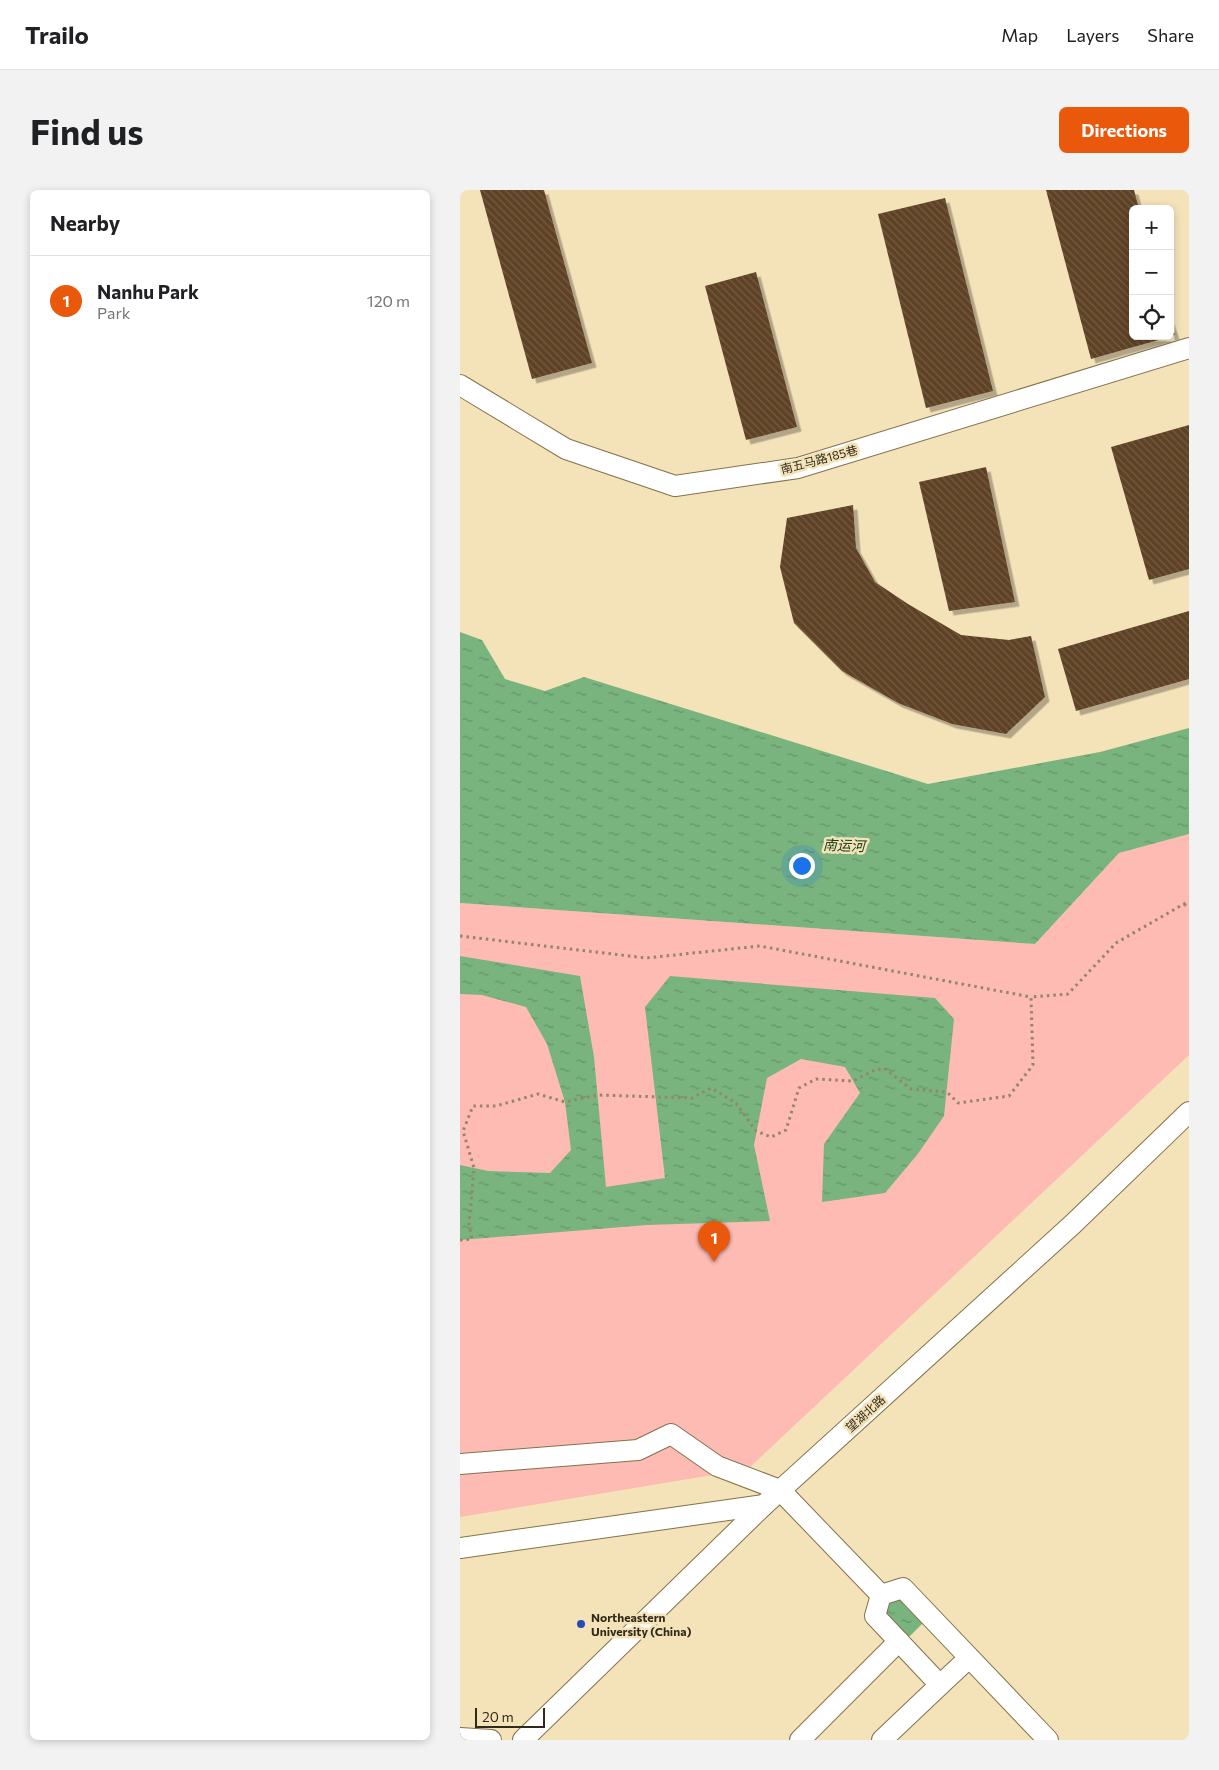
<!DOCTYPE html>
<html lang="en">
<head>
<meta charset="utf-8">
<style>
  :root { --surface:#fff; --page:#f2f2f2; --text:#202124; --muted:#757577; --line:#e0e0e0; --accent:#ea580c }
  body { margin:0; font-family:Commissioner,"Noto Sans SC",sans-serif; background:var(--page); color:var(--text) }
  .controls { position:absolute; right:15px; top:15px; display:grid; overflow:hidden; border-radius:8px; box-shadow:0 2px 8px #0003 }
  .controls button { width:45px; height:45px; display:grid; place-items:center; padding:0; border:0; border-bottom:1px solid var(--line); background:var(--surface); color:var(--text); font:25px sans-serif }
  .scale { position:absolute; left:15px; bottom:12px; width:70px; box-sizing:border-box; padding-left:5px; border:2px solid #312a1a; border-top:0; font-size:14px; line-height:18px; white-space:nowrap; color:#312a1a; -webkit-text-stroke:4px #f4e2b9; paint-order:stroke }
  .you { position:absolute; left:341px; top:675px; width:18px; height:18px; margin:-12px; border:4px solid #fff; border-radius:50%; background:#1a73e8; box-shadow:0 0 0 8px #1a73e833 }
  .badge { display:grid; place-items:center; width:32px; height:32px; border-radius:50%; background:var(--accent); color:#fff; font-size:16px; font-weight:700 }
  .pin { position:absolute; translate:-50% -41px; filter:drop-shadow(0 1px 2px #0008) }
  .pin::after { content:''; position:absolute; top:26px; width:18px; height:15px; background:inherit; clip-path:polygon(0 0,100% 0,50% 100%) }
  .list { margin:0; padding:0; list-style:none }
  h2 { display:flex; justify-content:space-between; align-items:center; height:65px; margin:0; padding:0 20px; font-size:21px }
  h2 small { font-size:16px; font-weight:400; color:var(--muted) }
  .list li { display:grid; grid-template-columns:32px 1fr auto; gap:15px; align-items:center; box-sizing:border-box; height:90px; padding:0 20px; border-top:1px solid var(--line) }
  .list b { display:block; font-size:19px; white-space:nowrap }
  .list p { margin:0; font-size:16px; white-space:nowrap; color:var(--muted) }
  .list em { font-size:16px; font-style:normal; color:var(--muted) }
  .icon { flex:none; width:28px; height:28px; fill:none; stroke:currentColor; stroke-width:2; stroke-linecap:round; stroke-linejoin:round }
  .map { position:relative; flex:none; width:729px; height:1550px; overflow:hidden; border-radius:8px }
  header { display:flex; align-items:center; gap:30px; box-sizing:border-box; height:70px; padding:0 25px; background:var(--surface); border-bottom:1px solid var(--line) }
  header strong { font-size:24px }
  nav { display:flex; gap:28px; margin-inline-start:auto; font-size:18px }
  .intro { display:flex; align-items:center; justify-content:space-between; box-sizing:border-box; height:120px; padding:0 30px }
  h1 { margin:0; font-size:35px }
  .button { padding:12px 22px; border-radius:8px; background:var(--accent); color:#fff; font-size:18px; font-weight:700 }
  main { display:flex; gap:30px; padding:0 30px }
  aside { flex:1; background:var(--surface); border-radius:8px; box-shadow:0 2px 8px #0003 }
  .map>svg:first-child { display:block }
  .park { fill:#fdbbb3 }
  .water { fill:url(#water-ripples) }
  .building { fill:url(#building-back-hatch); filter:url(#shadow) }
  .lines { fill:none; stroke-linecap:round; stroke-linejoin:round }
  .street-casing { stroke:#83724c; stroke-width:22 }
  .path { stroke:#93866a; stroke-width:3; stroke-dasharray:2.5 4; stroke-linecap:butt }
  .street { stroke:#fff; stroke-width:20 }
  .poi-dot { fill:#2849b9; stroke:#f4e2b9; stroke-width:2 }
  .labels { text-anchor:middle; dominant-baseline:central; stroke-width:5; stroke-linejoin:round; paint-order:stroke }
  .street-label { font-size:12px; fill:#312a1a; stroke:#f4e2b9 }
  .poi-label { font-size:12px; font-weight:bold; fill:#312a1a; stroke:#f4e2b9; text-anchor:start }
  .water-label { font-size:14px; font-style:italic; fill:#103b17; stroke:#f4e2b9 }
</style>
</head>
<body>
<header>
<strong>Trailo</strong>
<nav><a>Map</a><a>Layers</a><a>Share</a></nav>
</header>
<div class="intro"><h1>Find us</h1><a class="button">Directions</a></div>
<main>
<aside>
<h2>Nearby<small></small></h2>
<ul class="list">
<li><span class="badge">1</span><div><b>Nanhu Park</b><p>Park</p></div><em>120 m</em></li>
</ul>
</aside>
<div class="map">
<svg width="729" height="1550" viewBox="0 0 729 1550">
  <defs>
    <pattern id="water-ripples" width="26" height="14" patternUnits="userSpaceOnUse" patternTransform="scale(1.25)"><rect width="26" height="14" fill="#79b47e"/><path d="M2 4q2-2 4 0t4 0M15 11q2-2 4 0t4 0" fill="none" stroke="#649366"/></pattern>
    <pattern id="building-back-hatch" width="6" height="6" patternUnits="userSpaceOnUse" patternTransform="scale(1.25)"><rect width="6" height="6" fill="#5e4225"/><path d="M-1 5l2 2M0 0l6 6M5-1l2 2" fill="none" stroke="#725b43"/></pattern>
    <filter id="shadow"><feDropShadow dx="4.5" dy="4.5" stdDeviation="0" flood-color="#0004"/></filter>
  </defs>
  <rect width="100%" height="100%" fill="#f4e2b9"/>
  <path class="park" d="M729 644V865L288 1279 0 1327V713L575 754 659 663Z"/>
  <g class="water">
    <path d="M0 442 22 450 45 489 85 501 124 487 468 594 640 562 729 538V644L659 663 575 754 0 713Z"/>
    <path d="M0 766 120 786 134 867 146 997 205 988 185 817 210 786 475 808 494 829 484 926 457 965 425 1003 362 1012 364 954 400 903 385 877 341 869 307 888 294 955 310 1031 187 1035 0 1050V975L28 981 90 983 111 960 105 912 87 854 66 817 22 805 0 804Z"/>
    <path d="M437 1406 464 1432 450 1446 442 1445 424 1427 425 1418Z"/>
  </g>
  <g class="building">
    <path d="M20 0H84L132 173 72 189Z"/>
    <path d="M586 0H674L679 19H673V146L709 147 631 169Z"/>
    <path d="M485 8 533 201 466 218 418 24Z"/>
    <path d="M296 82 337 237 286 250 245 96Z"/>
    <path d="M710 130 715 145 710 146Z"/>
    <path d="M729 235V379L689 390 651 257Z"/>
    <path d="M526 277 555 412 489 421 459 292Z"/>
    <path d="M393 315 396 358 415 392 448 414 501 445 549 450 571 446 585 507 546 544 492 534 438 513 382 481 334 433 320 377 327 328Z"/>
    <path d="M729 421V489L616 521 598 459Z"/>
  </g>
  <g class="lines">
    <defs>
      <g id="street">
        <path d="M0 195 106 259 215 296 338 278 729 158"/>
        <path d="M0 1274 178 1260 211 1244 257 1276 320 1300 421 1405"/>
        <path d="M0 1358 304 1315 613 1034 729 922"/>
        <path d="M421 1405 443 1398 588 1550"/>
        <path d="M421 1405 415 1426 480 1495 422 1550"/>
        <path d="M480 1495 509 1468"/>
        <path d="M0 1548 31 1550"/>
        <path d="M63 1550 304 1315"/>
        <path d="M340 1550 439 1451"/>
      </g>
    </defs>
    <use href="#street" class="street-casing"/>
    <g class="path">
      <path d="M724 714 729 718"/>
      <path d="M0 746 186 768 300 756 571 807"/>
      <path d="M0 1050 12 1049 9 1035 14 978 3 941 13 916H36L78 904 105 912 138 905 232 908 251 898 276 913 296 941 311 947 326 940 339 898 356 889 393 891 413 881 424 878 451 899 487 902 498 913 549 906 573 875 571 807 608 804 656 753 729 711"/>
    </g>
    <use href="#street" class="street"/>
  </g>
  <circle class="poi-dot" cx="121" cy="1434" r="5"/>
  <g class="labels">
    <g class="street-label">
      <text transform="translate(359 269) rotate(-15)">南五马路185巷</text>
      <text transform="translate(405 1223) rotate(-42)">望湖北路</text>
    </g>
    <g class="poi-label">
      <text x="131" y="1427">Northeastern<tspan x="131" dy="14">University (China)</tspan></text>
    </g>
    <g class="water-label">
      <text transform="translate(384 655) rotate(2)">南运河</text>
    </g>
  </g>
</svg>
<div class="controls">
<button>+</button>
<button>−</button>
<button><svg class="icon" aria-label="locate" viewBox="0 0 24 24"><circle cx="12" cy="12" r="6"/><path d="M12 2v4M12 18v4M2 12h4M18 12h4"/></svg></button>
</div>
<div class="scale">20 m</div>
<div class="you"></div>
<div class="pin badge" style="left:254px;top:1072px">1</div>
</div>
</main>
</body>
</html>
